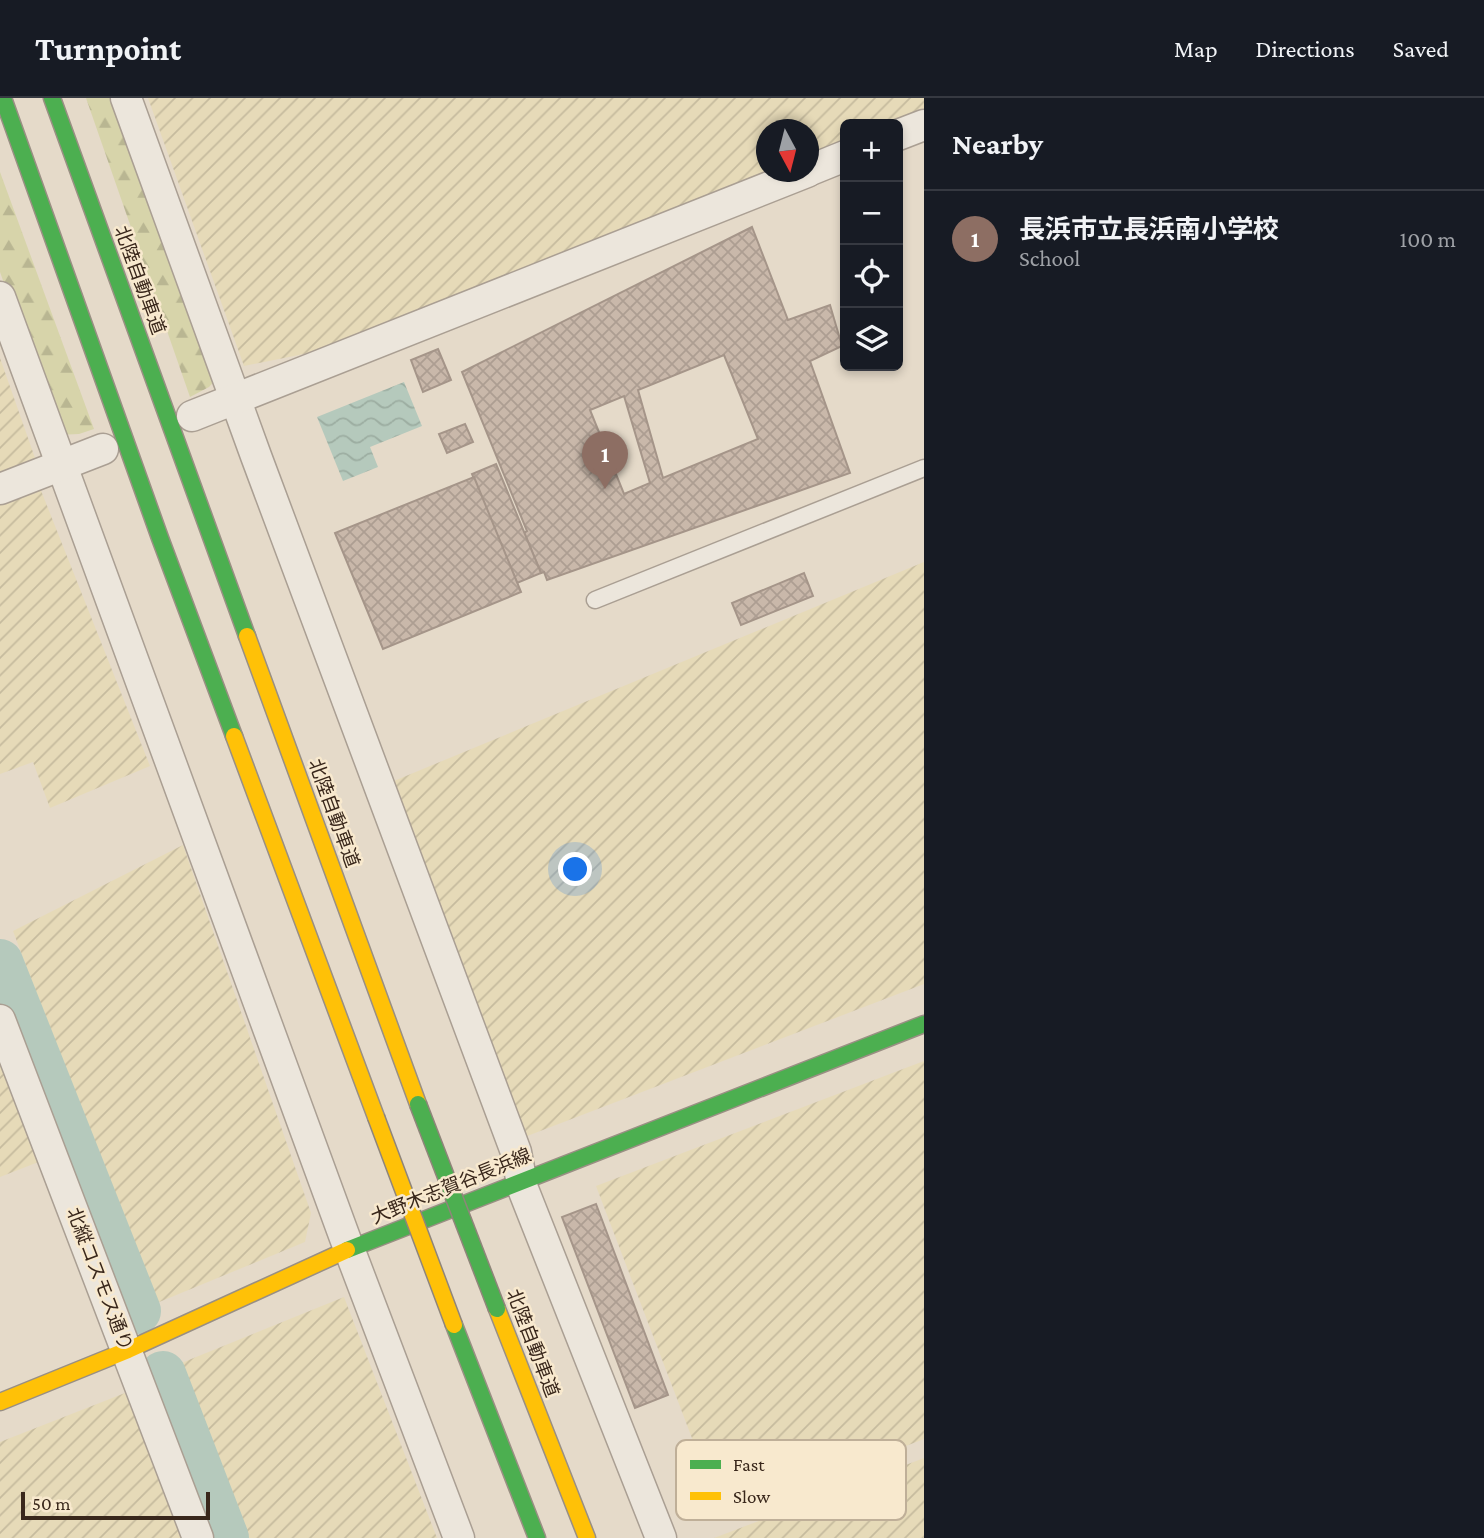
<!DOCTYPE html>
<html lang="en">
<head>
<meta charset="utf-8">
<style>
  :root { --surface:#171b24; --page:#20242c; --text:#f1f3f6; --muted:#9ea1a6; --line:#363941; --accent:#ea580c }
  body { margin:0; font-family:"Crimson Pro","Noto Sans JP",serif; background:var(--page); color:var(--text) }
  .controls { position:absolute; right:21px; top:21px; display:grid; overflow:hidden; border-radius:10px; box-shadow:0 4px 10px #0003 }
  .controls button { width:63px; height:63px; display:grid; place-items:center; padding:0; border:0; border-bottom:2px solid var(--line); background:var(--surface); color:var(--text); font:35px sans-serif }
  .compass { position:absolute; left:756px; top:21px; width:63px; height:63px; border-radius:50%; background:var(--surface); box-shadow:0 4px 10px #0003; rotate:173deg }
  .scale { position:absolute; left:21px; bottom:18px; width:189px; box-sizing:border-box; padding-left:7px; border:4px solid #39271b; border-top:0; font-size:19px; line-height:24px; white-space:nowrap; color:#39271b; -webkit-text-stroke:5px #f8e9ce; paint-order:stroke }
  .you { position:absolute; left:576px; top:772px; width:24px; height:24px; margin:-18px; border:5px solid #fff; border-radius:50%; background:#1a73e8; box-shadow:0 0 0 10px #1a73e833 }
  .badge { display:grid; place-items:center; width:46px; height:46px; border-radius:50%; background:var(--accent); color:#fff; font-size:23px; font-weight:700 }
  .pin { position:absolute; translate:-50% -58px; filter:drop-shadow(0 2px 4px #0008) }
  .pin::after { content:''; position:absolute; top:37px; width:24px; height:21px; background:inherit; clip-path:polygon(0 0,100% 0,50% 100%) }
  .list { margin:0; padding:0; list-style:none }
  h2 { display:flex; justify-content:space-between; align-items:center; height:91px; margin:0; padding:0 28px; font-size:30px }
  h2 small { font-size:23px; font-weight:400; color:var(--muted) }
  .list li { display:grid; grid-template-columns:46px 1fr auto; gap:21px; align-items:center; box-sizing:border-box; height:98px; padding:0 28px; border-top:2px solid var(--line) }
  .list b { display:block; font-size:26px; white-space:nowrap }
  .list p { margin:0; font-size:23px; white-space:nowrap; color:var(--muted) }
  .list em { font-size:23px; font-style:normal; color:var(--muted) }
  .icon { flex:none; width:38px; height:38px; fill:none; stroke:currentColor; stroke-width:2; stroke-linecap:round; stroke-linejoin:round }
  .map { position:relative; flex:none; width:924px; height:1440px; overflow:hidden }
  header { display:flex; align-items:center; gap:42px; box-sizing:border-box; height:98px; padding:0 35px; background:var(--surface); border-bottom:2px solid var(--line) }
  header strong { font-size:33px }
  nav { display:flex; gap:38px; margin-inline-start:auto; font-size:24px }
  main { display:flex }
  aside { flex:1; background:var(--surface) }
  .map>svg:first-child { display:block }
  .farmland { fill:url(#farmland-furrows) }
  .forest { fill:url(#forest-firs) }
  .water { fill:url(#water-waves) }
  .lines { fill:none; stroke-linecap:round; stroke-linejoin:round }
  .river { stroke:#b5c9bc; stroke-width:46 }
  .building { fill:url(#building-cross-hatch); stroke:#a59589; stroke-width:2; fill-rule:evenodd }
  .lane-casing { stroke:#aa9f93; stroke-width:19 }
  .street-casing { stroke:#aa9f93; stroke-width:33 }
  .fast-casing { stroke:#998f83; stroke-width:19 }
  .slow-casing { stroke:#998f83; stroke-width:19 }
  .lane { stroke:#ece6dc; stroke-width:16 }
  .street { stroke:#ece6dc; stroke-width:30 }
  .fast { stroke:#4caf50; stroke-width:16 }
  .slow { stroke:#ffc107; stroke-width:16 }
  .fast-bridge-casing { stroke:#8f857a; stroke-width:19; stroke-linecap:butt }
  .slow-bridge-casing { stroke:#8f857a; stroke-width:19; stroke-linecap:butt }
  .fast-bridge { stroke:#4caf50; stroke-width:16 }
  .slow-bridge { stroke:#ffc107; stroke-width:16 }
  .labels { text-anchor:middle; dominant-baseline:central; stroke-width:5; stroke-linejoin:round; paint-order:stroke }
  .street-label { font-size:19px; fill:#39271b; stroke:#f8e9ce }
  .key { fill:#f8e9ce; stroke:#bfaf98; stroke-width:2 }
  .key-label { font-size:19px; fill:#39271b }
</style>
</head>
<body>
<header>
<strong>Turnpoint</strong>
<nav><a>Map</a><a>Directions</a><a>Saved</a></nav>
</header>
<main>
<div class="map">
<svg width="924" height="1440" viewBox="0 0 924 1440">
  <defs>
    <pattern id="farmland-furrows" width="10" height="10" patternUnits="userSpaceOnUse" patternTransform="scale(1.75)"><rect width="10" height="10" fill="#e6dab8"/><path d="M-1 1l2-2M0 10L10 0M9 11l2-2" fill="none" stroke="#c6bb9e"/></pattern>
    <pattern id="forest-firs" width="22" height="20" patternUnits="userSpaceOnUse" patternTransform="scale(1.75)"><rect width="22" height="20" fill="#d7d4aa"/><path d="M5 1l3.5 6h-7zM16 11l3.5 6h-7z" fill="#b9b692"/></pattern>
    <pattern id="water-waves" width="16" height="10" patternUnits="userSpaceOnUse" patternTransform="scale(1.75)"><rect width="16" height="10" fill="#b5c9bc"/><path d="M0 5q4-4 8 0t8 0" fill="none" stroke="#9cada1"/></pattern>
    <pattern id="building-cross-hatch" width="8" height="8" patternUnits="userSpaceOnUse" patternTransform="scale(1.75)"><rect width="8" height="8" fill="#c9b8aa"/><path d="M0 0l8 8M0 8l8-8" fill="none" stroke="#ad9e92"/></pattern>
  </defs>
  <rect width="100%" height="100%" fill="#e5dac9"/>
  <g class="farmland">
    <path d="M148 0H924V12L888 26H845V43L809 58 808 32H766L768 74 309 255 244 268Z"/>
    <path d="M0 260 35 360 0 374Z"/>
    <path d="M40 390 150 668 50 710 33 664 0 676V406Z"/>
    <path d="M924 464V886L522 1040 389 685Z"/>
    <path d="M183 747 311 1115 305 1144 152 1207 13 833Z"/>
    <path d="M0 961 41 1063 0 1079Z"/>
    <path d="M924 963V1341L722 1419 596 1088Z"/>
    <path d="M344 1199 437 1440H237L169 1270Z"/>
    <path d="M125 1295 183 1440H0V1344Z"/>
    <path d="M924 1360V1440H714Z"/>
  </g>
  <g class="forest">
    <path d="M86 0H123L219 278 209 289 190 299Z"/>
    <path d="M0 74 94 331 79 336 58 337 0 174Z"/>
  </g>
  <path class="water" d="M404 284 422 328 370 349 378 369 343 383 317 319Z"/>
  <g class="lines">
    <g class="river">
      <path d="M0 864 138 1213"/>
      <path d="M163 1276 226 1440"/>
    </g>
  </g>
  <g class="building">
    <path d="M752 129 788 222 830 207 842 248 810 263 850 375 547 482 544 474 541 475 524 435 527 433 462 274ZM724 257 758 341 663 380 638 292ZM624 298 650 385 624 396 590 312Z"/>
    <path d="M438 251 451 282 423 294 411 262Z"/>
    <path d="M465 326 473 344 447 355 439 336Z"/>
    <path d="M496 366 541 475 517 485 472 376Z"/>
    <path d="M474 379 521 494 383 551 335 435Z"/>
    <path d="M804 475 813 498 741 527 732 505Z"/>
    <path d="M596 1106 668 1297 635 1310 562 1119Z"/>
  </g>
  <g class="lines">
    <defs>
      <path id="lane" d="M595 502 924 370"/>
      <g id="street">
        <path d="M126 0 256 358 516 1054 523 1091 661 1440"/>
        <path d="M898 37 924 27"/>
        <path d="M808 73 845 58"/>
        <path d="M0 199 345 1140 459 1440"/>
        <path d="M192 318 807 74"/>
        <path d="M0 391 103 351"/>
        <path d="M0 922 198 1440"/>
      </g>
      <g id="fast">
        <path d="M3 0 160 440 234 638"/>
        <path d="M52 0 247 538"/>
        <path d="M347 1152 924 926"/>
        <path d="M454 1227 537 1440"/>
      </g>
      <g id="slow">
        <path d="M247 538 418 1006"/>
        <path d="M234 638 376 1019"/>
        <path d="M497 1211 587 1440"/>
        <path d="M0 1304 128 1252 347 1152"/>
      </g>
    </defs>
    <use href="#lane" class="lane-casing"/>
    <use href="#street" class="street-casing"/>
    <use href="#fast" class="fast-casing"/>
    <use href="#slow" class="slow-casing"/>
    <use href="#lane" class="lane"/>
    <use href="#street" class="street"/>
    <use href="#fast" class="fast"/>
    <use href="#slow" class="slow"/>
    <defs>
      <path id="fast-bridge" d="M418 1006 497 1211"/>
      <path id="slow-bridge" d="M376 1019 454 1227"/>
    </defs>
    <use href="#fast-bridge" class="fast-bridge-casing"/>
    <use href="#slow-bridge" class="slow-bridge-casing"/>
    <use href="#fast-bridge" class="fast-bridge"/>
    <use href="#slow-bridge" class="slow-bridge"/>
  </g>
  <g class="labels">
    <g class="street-label">
      <text transform="translate(140 182) rotate(70)">北陸自動車道</text>
      <text transform="translate(334 715) rotate(70)">北陸自動車道</text>
      <text transform="translate(451 1088) rotate(-22)">大野木志賀谷長浜線</text>
      <text transform="translate(100 1181) rotate(69)">北縦コスモス通り</text>
      <text transform="translate(533 1245) rotate(69)">北陸自動車道</text>
    </g>
  </g>
  <rect x="676" y="1342" width="230" height="80" rx="10" class="key"/>
  <rect x="690" y="1362" width="31" height="9" fill="#4caf50"/>
  <rect x="690" y="1394" width="31" height="8" fill="#ffc107"/>
  <g class="key-label">
    <text x="733" y="1373">Fast</text>
    <text x="733" y="1405">Slow</text>
  </g>
</svg>
<div class="controls">
<button>+</button>
<button>−</button>
<button><svg class="icon" aria-label="locate" viewBox="0 0 24 24"><circle cx="12" cy="12" r="6"/><path d="M12 2v4M12 18v4M2 12h4M18 12h4"/></svg></button>
<button><svg class="icon" aria-label="layers" viewBox="0 0 24 24"><path d="M12 4l9 5-9 5-9-5zM3 14l9 5 9-5"/></svg></button>
</div>
<svg class="compass" viewBox="-18 -18 36 36"><path d="M0-13l5 13h-10z" fill="#e53935"/><path d="M0 13l5-13h-10z" fill="#9ea1a6"/></svg>
<div class="scale">50 m</div>
<div class="you"></div>
<div class="pin badge" style="left:605px;top:391px;background:#8d6e63">1</div>
</div>
<aside>
<h2>Nearby<small></small></h2>
<ul class="list">
<li><span class="badge" style="background:#8d6e63">1</span><div><b>長浜市立長浜南小学校</b><p>School</p></div><em>100 m</em></li>
</ul>
</aside>
</main>
</body>
</html>
